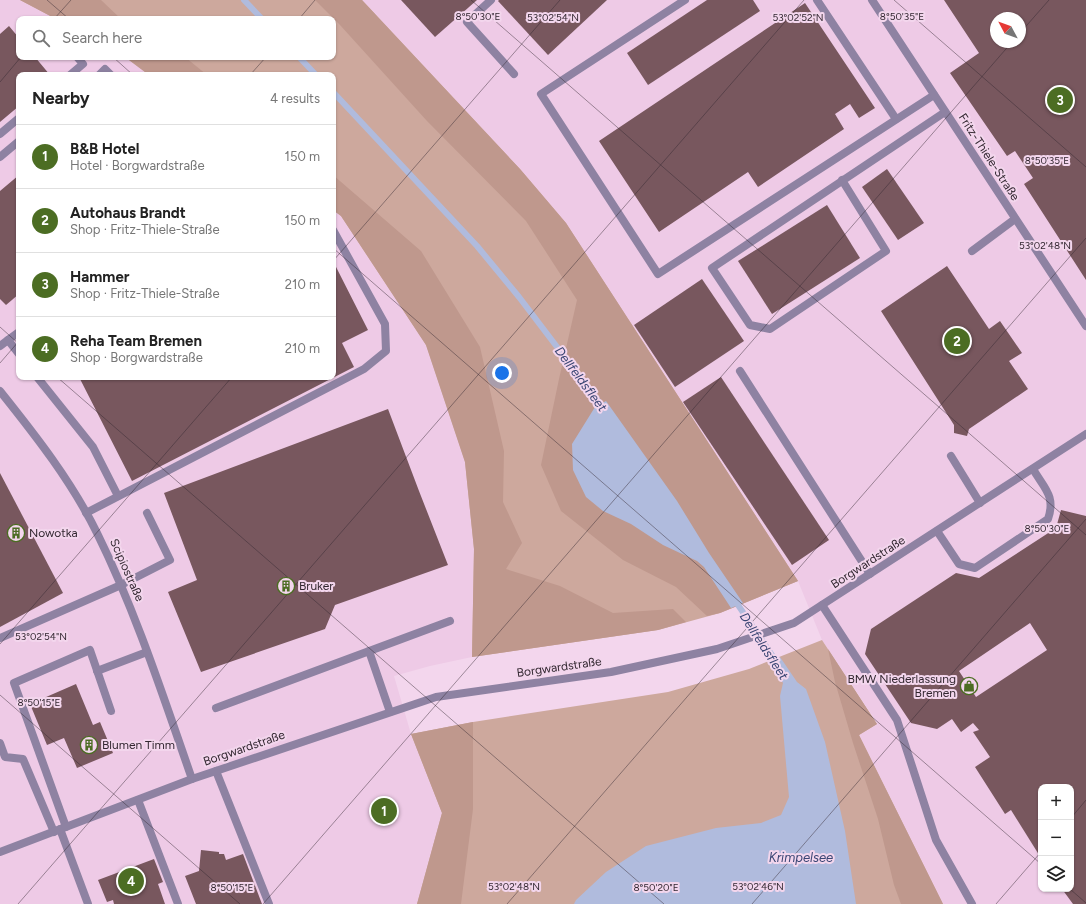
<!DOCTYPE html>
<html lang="en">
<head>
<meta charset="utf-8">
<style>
  :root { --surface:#fff; --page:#f2f2f2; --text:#222; --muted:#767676; --line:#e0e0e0; --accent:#4c6d23 }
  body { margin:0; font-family:Figtree,sans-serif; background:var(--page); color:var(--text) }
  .controls { position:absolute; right:12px; bottom:12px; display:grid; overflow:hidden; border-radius:8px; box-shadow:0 1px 3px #0004 }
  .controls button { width:36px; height:36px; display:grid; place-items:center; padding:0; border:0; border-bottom:1px solid var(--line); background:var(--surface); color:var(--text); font:20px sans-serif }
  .compass { position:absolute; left:990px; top:12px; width:36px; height:36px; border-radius:50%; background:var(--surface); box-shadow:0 1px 3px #0004; rotate:311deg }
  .you { position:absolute; left:502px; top:373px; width:14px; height:14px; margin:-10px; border:3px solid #fff; border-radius:50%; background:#1a73e8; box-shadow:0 0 0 6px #1a73e833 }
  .badge { display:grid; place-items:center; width:26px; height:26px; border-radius:50%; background:var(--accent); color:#fff; font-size:13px; font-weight:700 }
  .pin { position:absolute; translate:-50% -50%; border:2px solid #fff; box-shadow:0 1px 4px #0006 }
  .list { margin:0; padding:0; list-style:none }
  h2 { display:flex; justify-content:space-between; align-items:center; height:52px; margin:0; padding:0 16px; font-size:17px }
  h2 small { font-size:13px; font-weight:400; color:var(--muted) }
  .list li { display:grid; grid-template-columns:26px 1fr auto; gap:12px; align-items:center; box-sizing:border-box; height:64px; padding:0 16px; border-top:1px solid var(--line) }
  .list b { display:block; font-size:15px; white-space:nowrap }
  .list p { margin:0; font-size:13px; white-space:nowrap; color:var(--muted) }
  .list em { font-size:13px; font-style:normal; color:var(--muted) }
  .icon { flex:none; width:22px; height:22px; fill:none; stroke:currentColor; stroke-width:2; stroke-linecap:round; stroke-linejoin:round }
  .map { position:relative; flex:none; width:1086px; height:904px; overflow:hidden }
  .search { position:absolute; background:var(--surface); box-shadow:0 1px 3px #0004; left:16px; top:16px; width:320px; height:44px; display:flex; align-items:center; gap:10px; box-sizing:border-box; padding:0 14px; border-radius:8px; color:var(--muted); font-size:15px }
  .panel { position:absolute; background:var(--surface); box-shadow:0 1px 3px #0004; left:16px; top:72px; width:320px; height:308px; border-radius:8px }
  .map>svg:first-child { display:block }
  .built { fill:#eecae6; fill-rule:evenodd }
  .green { fill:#cda89d }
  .forest { fill:#bf988d }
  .water { fill:#b0bbdd }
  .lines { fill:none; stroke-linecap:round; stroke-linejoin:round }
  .stream { stroke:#b0bbdd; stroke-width:6 }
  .building { fill:#78575e; fill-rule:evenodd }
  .lane { stroke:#8e82a2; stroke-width:8 }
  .street { stroke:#8e82a2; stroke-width:8 }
  .ticks { fill:none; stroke:#322730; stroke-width:1; stroke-opacity:0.45 }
  .labels { text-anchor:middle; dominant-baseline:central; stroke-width:4; stroke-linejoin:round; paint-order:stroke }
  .street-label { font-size:12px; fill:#322730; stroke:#f3d6ed }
  .poi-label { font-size:12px; fill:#322730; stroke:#f3d6ed; text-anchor:start }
  .water-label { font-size:13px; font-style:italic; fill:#394573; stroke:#f3d6ed }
  .ticks-label { font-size:10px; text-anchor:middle; fill:#322730; stroke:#f3d6ed; stroke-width:4; stroke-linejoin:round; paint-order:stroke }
</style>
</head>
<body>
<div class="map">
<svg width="1086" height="904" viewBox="0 0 1086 904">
  <rect width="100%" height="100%" fill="#f3d6ed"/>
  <g class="built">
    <path d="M0 0H20L56 19H19V57H125L149 75H19V377H333V210L341 216 426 345 465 462 474 549 472 657 430 666 394 676 411 734 442 813 417 904H0Z"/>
    <path d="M362 0H1086V904H943L859 735 877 723 822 640 798 581 520 169ZM996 18H1020V42H996ZM1041 787H1071V889H1041Z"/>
  </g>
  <g class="green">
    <path d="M20 0H362L520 169 566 223 798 581 720 613 658 630 472 657 474 549 465 462 426 345 341 216 333 210V75H149L125 57H333V19H56Z"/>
    <path d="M822 640 877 724 859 735 943 904H417L442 813 411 734 473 722 668 692 749 669Z"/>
  </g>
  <g class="forest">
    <path d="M20 0H101L121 19H56Z"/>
    <path d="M315 0H362L520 169 566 223 798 581 720 613 707 616 676 587 623 560 561 511 541 465 559 379 577 300 526 221 427 121 340 25Z"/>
    <path d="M125 57H185L207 75H149Z"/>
    <path d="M333 175 421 251 480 347 504 451 503 502 522 543 506 569 560 586 613 613 673 609 686 622 658 630 472 657 474 549 465 462 426 345 341 216 333 210Z"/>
    <path d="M828 649 877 724 859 735 943 904H901L894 885 878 819 853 743 835 682Z"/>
    <path d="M473 722V809L461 904H417L442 813 411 734Z"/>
  </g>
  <g class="water">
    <path d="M606 401 677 501 709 553 743 603 731 608 704 567 697 561 663 545 631 524 603 511 586 497 573 470 572 444 595 407Z"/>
    <path d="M780 657 797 682 806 689 825 742 845 831 856 904H574L576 900 606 872 646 846 716 828 761 823 781 815 789 797 780 696 783 683 769 661Z"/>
  </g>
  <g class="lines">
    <g class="stream">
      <path d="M244 0 262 19"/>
      <path d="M299 57 316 75"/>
      <path d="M333 92 477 246 519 297 605 410"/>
      <path d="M734 599 778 664"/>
    </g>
  </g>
  <g class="building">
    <path d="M401 0H477L435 37Z"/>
    <path d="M499 0H607L548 55 498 1Z"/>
    <path d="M707 0H753L760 11 648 85 627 53Z"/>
    <path d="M944 0H1086V280L1024 184 1033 178 1015 151 1007 156 950 73 979 53ZM996 18H1020V42H996Z"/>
    <path d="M805 3 875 108 859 118 850 104 835 114 844 129 758 187 748 172 659 232 599 141Z"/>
    <path d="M9 26 19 38V57H35L50 75H19V106L0 122V34Z"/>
    <path d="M887 169 924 223 898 240 862 187Z"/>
    <path d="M19 175V294L6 305 0 299V191Z"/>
    <path d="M827 205 860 258 772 314 738 261Z"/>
    <path d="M333 261 368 330 342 343 354 367 132 481 79 377H333Z"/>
    <path d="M947 266 989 329 1000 321 1022 353 1009 361 1028 389 969 429 967 436 954 433V425L881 311Z"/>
    <path d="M702 279 744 341 675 387 634 325Z"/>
    <path d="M721 377 829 540 792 565 683 402Z"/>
    <path d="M388 409 419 491 448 565 335 605 325 629 201 672 168 592 197 580 164 493Z"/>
    <path d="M0 473 63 593 0 627Z"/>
    <path d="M1061 510 1086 516V904H1073L1062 889H1071V787H1041V858L1011 810 1005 814 975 767 990 757 973 732 979 730 973 723 961 732 952 719 937 729 911 723 865 654 871 629 956 573 979 578 1056 528ZM1030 623 1047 650 976 697 959 671Z"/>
    <path d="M76 684 93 725 100 722 113 753 77 768 64 738 47 745 30 704Z"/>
    <path d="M201 850 219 852V854H224L226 860 243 854 262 904H196L185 876 199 871Z"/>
    <path d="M154 859 163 882 158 884 165 904H114L113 900 107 902 98 880Z"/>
  </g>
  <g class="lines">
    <g class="lane">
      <path d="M491 0 467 22 514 74"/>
      <path d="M685 0 541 94 658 274 934 95"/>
      <path d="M817 0 896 119"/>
      <path d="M70 75 83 64 77 57"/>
      <path d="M99 75 105 69 111 75"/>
      <path d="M0 134 19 118"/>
      <path d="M0 157 19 141"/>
      <path d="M842 180 886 251 770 329 750 325 712 268 945 112"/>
      <path d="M972 251 1015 219"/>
      <path d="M19 332 8 340 19 354"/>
      <path d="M0 346 8 340"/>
      <path d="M740 371 870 574"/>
      <path d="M37 377 93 447 118 496"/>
      <path d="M951 456 980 503"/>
      <path d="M86 513 364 369 386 351 385 324 333 230"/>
      <path d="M937 531 959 564 975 568 1048 519C1056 496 1044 488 1033 469"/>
      <path d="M822 605 897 720 936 840 972 904"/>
      <path d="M0 638 121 585 170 560 147 513"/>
      <path d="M369 651 390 712"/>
      <path d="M97 671 147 652"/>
      <path d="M216 708 450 621"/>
      <path d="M0 743 5 757 23 759 54 832"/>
      <path d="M216 771 269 904"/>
      <path d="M138 800 178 904"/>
      <path d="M66 827 14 683 90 650 111 711"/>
      <path d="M60 829 88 904"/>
    </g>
    <g class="street">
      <path d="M872 0 1086 326"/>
      <path d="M0 391C36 436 72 482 97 533 136 612 163 696 192 779"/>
      <path d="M0 852 192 779 436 697 611 672 717 649 794 623 1086 434"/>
    </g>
  </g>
  <path class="ticks" d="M47 0 69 19M471 0 1086 535M894 0 1086 167M54 19 71 0M299 19 315 0M1020 33 1049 0M113 57 133 75M250 75 266 57M0 82 21 57M333 248 1041 864M333 261 560 0M0 327 19 344M0 363 19 341M57 377 664 904M0 644 232 377M0 695 240 904M1071 818 1086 800M1070 889 1086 903M18 904 804 0M263 904 1012 42M507 904 1086 238M752 904 1086 519M996 904 1041 852"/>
  <defs>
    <symbol id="building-ring" viewBox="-11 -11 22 22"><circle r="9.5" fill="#f3d6ed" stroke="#4c6d23" stroke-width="1.5"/><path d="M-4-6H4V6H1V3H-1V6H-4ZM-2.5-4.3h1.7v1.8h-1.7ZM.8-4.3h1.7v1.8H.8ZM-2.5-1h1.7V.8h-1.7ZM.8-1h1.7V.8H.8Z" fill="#4c6d23"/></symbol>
    <symbol id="shop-ring" viewBox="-11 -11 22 22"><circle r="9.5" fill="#f3d6ed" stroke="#4c6d23" stroke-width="1.5"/><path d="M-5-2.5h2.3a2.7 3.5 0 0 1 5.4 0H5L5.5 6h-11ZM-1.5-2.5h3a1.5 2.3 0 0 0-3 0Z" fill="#4c6d23"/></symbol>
  </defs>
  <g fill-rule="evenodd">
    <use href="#building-ring" x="6" y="523" width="20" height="20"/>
    <use href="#building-ring" x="276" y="576" width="20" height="20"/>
    <use href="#shop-ring" x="959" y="676" width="20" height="20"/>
    <use href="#building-ring" x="79" y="735" width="20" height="20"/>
  </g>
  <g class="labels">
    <g class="street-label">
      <text transform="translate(989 157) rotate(57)">Fritz-Thiele-Straße</text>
      <text transform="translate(868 562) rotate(-33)">Borgwardstraße</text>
      <text transform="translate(127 570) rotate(66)">Scipiostraße</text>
      <text transform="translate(559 667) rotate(-8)">Borgwardstraße</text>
      <text transform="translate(244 748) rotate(-19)">Borgwardstraße</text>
    </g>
    <g class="poi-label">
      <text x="29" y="533">Nowotka</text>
      <text x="299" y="586">Bruker</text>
      <text x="956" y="679" text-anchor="end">BMW Niederlassung<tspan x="956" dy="14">Bremen</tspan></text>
      <text x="102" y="745">Blumen Timm</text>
    </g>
    <g class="water-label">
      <text transform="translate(581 379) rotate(53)">Dellfeldsfleet</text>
      <text transform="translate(764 646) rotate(57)">Dellfeldsfleet</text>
      <text x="801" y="857">Krimpelsee</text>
    </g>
  </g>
  <g class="ticks-label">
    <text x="478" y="20">8°50'30"E</text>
    <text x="902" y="20">8°50'35"E</text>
    <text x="553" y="21">53°02'54"N</text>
    <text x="798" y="21">53°02'52"N</text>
    <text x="1047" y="164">8°50'35"E</text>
    <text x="1045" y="249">53°02'48"N</text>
    <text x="1047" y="532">8°50'30"E</text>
    <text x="41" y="640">53°02'54"N</text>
    <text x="39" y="706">8°50'15"E</text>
    <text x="514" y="890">53°02'48"N</text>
    <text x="758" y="890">53°02'46"N</text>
    <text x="232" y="891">8°50'15"E</text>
    <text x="656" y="891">8°50'20"E</text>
  </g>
</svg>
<div class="controls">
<button>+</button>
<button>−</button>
<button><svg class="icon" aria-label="layers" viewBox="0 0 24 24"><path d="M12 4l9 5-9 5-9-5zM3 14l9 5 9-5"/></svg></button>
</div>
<svg class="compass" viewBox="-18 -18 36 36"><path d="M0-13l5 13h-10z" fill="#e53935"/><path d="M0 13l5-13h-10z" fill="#767676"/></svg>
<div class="you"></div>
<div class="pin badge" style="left:384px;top:811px">1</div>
<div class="pin badge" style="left:957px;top:341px">2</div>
<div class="pin badge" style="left:1060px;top:100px">3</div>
<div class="pin badge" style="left:131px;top:881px">4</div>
<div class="search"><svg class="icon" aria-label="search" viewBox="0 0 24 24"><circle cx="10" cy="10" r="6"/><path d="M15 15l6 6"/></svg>Search here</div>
<section class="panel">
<h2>Nearby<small>4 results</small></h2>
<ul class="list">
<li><span class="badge">1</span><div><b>B&amp;B Hotel</b><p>Hotel · Borgwardstraße</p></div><em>150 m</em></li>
<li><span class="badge">2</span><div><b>Autohaus Brandt</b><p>Shop · Fritz-Thiele-Straße</p></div><em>150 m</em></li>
<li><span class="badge">3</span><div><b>Hammer</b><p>Shop · Fritz-Thiele-Straße</p></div><em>210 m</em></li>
<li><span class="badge">4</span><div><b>Reha Team Bremen</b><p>Shop · Borgwardstraße</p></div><em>210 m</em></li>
</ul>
</section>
</div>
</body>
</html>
